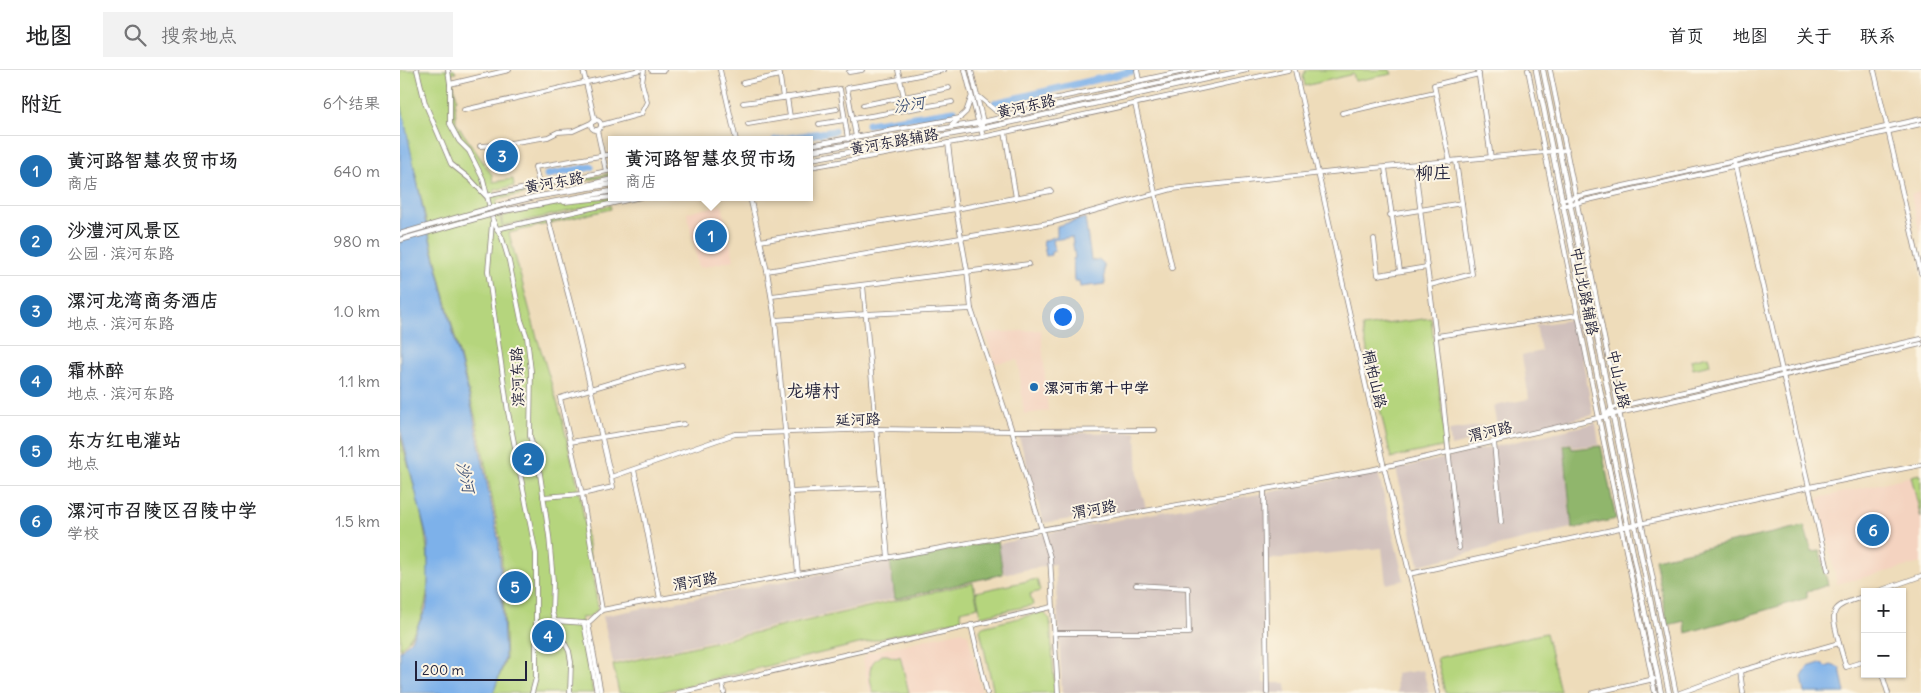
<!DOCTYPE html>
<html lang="zh">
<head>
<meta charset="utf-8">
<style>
  :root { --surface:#fff; --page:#f2f2f2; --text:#202124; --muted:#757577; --line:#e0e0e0; --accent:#1f6fb2 }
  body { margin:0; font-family:Delius,"LXGW WenKai TC",sans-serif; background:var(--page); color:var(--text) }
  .controls { position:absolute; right:15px; bottom:15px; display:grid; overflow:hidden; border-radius:0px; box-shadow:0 1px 4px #0004 }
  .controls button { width:45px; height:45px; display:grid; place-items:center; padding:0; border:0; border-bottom:1px solid var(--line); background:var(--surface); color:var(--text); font:25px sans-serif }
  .scale { position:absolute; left:15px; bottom:12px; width:112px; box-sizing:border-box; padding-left:5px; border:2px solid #22223b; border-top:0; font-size:14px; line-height:18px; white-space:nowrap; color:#22223b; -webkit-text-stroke:4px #fcf5e5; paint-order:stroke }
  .you { position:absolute; left:662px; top:246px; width:18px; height:18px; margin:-12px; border:4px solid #fff; border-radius:50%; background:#1a73e8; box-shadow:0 0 0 8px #1a73e833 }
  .badge { display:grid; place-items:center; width:32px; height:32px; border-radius:50%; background:var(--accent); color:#fff; font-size:16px; font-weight:700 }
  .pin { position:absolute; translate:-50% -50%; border:2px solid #fff; box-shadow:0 1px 5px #0006 }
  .popup { position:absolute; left:208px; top:66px; width:205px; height:65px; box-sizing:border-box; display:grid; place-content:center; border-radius:0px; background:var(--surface); filter:drop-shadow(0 1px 4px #0005); font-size:16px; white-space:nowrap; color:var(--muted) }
  .popup b { font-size:19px; color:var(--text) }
  .popup::after { content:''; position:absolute; left:50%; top:100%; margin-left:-10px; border:10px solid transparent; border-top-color:var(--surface) }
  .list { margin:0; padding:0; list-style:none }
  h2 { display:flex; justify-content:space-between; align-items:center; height:65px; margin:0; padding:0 20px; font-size:21px }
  h2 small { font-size:16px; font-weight:400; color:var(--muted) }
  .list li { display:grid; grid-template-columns:32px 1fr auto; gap:15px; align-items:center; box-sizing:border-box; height:70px; padding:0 20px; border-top:1px solid var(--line) }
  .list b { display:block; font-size:19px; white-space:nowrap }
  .list p { margin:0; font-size:16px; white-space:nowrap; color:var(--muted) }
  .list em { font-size:16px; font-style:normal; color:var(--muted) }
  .icon { flex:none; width:28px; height:28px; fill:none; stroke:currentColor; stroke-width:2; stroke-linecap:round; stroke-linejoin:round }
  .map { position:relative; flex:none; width:1521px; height:623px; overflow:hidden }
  header { display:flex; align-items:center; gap:30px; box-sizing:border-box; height:70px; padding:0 25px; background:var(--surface); border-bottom:1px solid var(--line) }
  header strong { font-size:24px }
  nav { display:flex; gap:28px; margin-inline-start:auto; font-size:18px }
  .search { width:350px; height:45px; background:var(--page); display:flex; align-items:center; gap:12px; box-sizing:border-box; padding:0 18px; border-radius:0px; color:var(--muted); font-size:19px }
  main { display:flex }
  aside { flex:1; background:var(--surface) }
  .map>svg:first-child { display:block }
  .built { fill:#f4d3c0 }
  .industrial { fill:#d0c0bc }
  .green { fill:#b5d57d; stroke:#6c7c5c }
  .forest { fill:#90b66c; stroke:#596c54 }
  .water { fill:#7db1ea; stroke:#506a92 }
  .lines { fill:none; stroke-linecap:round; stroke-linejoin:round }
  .river { stroke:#7db1ea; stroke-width:7 }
  .minor-casing { stroke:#887f7a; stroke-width:5.5 }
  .major-casing { stroke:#887f7a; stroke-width:6 }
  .minor { stroke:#fff; stroke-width:4 }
  .major { stroke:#fff; stroke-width:4.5 }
  .major-bridge-casing { stroke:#887f7a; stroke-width:6; stroke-linecap:butt }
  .major-bridge { stroke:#fff; stroke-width:4.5 }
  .poi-dot { fill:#1f6fb2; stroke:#fcf5e5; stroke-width:2 }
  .labels { text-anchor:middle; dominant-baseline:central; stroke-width:4; stroke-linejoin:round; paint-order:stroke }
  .street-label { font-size:15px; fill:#22223b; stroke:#fcf5e5 }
  .poi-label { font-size:15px; font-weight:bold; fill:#22223b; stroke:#fcf5e5; text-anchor:start }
  .water-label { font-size:16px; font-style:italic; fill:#425478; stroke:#fcf5e5 }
  .quarter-label { font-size:18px; fill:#22223b; stroke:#fcf5e5 }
</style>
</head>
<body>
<header>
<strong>地图</strong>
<div class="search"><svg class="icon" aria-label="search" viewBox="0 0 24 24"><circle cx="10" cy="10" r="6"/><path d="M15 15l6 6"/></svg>搜索地点</div>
<nav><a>首页</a><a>地图</a><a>关于</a><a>联系</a></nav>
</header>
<main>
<aside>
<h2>附近<small>6个结果</small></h2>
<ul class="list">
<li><span class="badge">1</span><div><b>黄河路智慧农贸市场</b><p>商店</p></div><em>640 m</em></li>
<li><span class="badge">2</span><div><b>沙澧河风景区</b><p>公园 · 滨河东路</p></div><em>980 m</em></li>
<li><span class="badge">3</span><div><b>漯河龙湾商务酒店</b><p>地点 · 滨河东路</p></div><em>1.0 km</em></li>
<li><span class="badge">4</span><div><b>霜林醉</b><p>地点 · 滨河东路</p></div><em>1.1 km</em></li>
<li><span class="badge">5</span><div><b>东方红电灌站</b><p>地点</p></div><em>1.1 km</em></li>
<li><span class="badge">6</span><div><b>漯河市召陵区召陵中学</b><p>学校</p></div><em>1.5 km</em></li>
</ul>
</aside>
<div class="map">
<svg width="1521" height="623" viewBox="0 0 1521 623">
  <rect width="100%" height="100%" fill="#fcf5e5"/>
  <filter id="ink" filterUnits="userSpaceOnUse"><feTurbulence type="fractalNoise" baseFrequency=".02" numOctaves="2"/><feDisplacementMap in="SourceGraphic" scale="10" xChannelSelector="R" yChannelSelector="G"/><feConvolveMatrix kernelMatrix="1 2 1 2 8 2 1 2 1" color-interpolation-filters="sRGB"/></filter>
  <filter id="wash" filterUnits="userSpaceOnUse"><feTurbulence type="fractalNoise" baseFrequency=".0096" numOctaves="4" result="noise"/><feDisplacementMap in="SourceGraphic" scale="20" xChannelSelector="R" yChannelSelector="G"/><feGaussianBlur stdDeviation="1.12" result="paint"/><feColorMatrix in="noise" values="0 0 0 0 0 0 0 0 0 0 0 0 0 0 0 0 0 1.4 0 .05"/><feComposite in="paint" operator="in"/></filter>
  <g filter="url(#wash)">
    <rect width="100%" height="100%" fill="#eedcba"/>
    <g class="built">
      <path d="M1521 122V168L1511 124Z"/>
      <path d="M322 135 334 190 299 198 287 143Z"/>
      <path d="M641 260 648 341 624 344 618 290 595 293 585 263Z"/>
      <path d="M1521 404V493L1437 514 1418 428Z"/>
      <path d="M562 561 568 565 582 623H470L463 590 467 583Z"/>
    </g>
    <g class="industrial">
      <path d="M1175 249 1193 345 1099 366 1093 336 1129 329 1122 286 1141 281 1136 255Z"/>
      <path d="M1196 353 1199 375 1173 377 1172 373 1163 374 1171 458 1019 495 996 399Z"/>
      <path d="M1085 355 1087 367 1051 376 1049 360Z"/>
      <path d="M736 362 738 408 746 438 644 453 618 364Z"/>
      <path d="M978 402 1004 510 986 514 982 478 864 490 863 613H886L887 623H662L655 494 604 504 599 474 647 463Z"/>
      <path d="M489 491 494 529 213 593 203 546Z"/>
      <path d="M1023 600 1029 623H997L996 604Z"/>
    </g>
    <g class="green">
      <path d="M0 0H54L56 3H51L57 29 55 31 56 53 92 105 93 112 113 109 114 116 94 120 95 126 212 103V105L96 130 102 155V146C145 136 188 127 233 127L102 156 103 158 210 135 211 139 109 163 136 264 161 345 180 424 198 539 189 547 181 548 193 623H93L106 589 101 473 77 354 30 167 8 70 0 27Z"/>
      <path d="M906 0H990L992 4 955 11 953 4 905 16 903 6Z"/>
      <path d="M1031 248 1046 376 991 388 962 257Z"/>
      <path d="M1308 286 1310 295 1293 299 1291 290Z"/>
      <path d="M0 365C16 428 55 527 0 579Z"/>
      <path d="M1520 404 1521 410V448L1511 406Z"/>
      <path d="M637 509 640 521 630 524 633 535 581 546 576 522Z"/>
      <path d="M573 513 578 537 560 541 562 549 256 623H219L213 595Z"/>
      <path d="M643 542 650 549 655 623H594L580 560 582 557Z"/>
      <path d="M1146 563 1160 621 1151 623H1045L1037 588Z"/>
      <path d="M482 585H487L496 588 500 586 509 623H473C470 608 465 594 482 585Z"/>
    </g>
    <g class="forest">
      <path d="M1171 374 1172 379 1201 376 1216 449 1172 459 1164 375Z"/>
      <path d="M1404 456 1412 482 1420 481 1428 515 1407 522V528L1286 563 1284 551 1268 555 1255 489Z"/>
      <path d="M598 471 603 504 495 529 490 491Z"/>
    </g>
    <g class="water">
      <path d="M0 29 25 150 72 339 99 473 105 588 94 621 92 623H0V581L11 570 26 539 28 526V472L0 358Z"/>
      <path d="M685 148 691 190H700L704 194 705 214 680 217 679 211H674L673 189 675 188 672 167 653 170 655 181 651 182V185L646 186 643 171 657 166V156Z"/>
      <path d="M1420 593 1426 597 1431 595 1440 598 1445 623H1405L1402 607 1408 597Z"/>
    </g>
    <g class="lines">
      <g class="river">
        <path d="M595 33 733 1"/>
        <path d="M468 54 554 41"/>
        <path d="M375 70 434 61"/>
        <path d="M147 105 191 97"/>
      </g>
    </g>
  </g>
  <g filter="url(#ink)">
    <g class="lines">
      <defs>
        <g id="minor">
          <path d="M17 0 25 33 51 94 71 110 86 126 212 100"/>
          <path d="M48 0 50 14V54L59 71 69 81 83 109 93 151 102 168 109 191 121 250 127 267 131 301 130 366 140 404 149 466 153 511 152 542 158 561 169 581 171 592 170 623"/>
          <path d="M183 0 195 51"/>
          <path d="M251 0H264"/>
          <path d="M320 0 336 70"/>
          <path d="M379 0 383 28 440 19 448 69"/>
          <path d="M544 0 500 9 504 27 549 18"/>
          <path d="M565 0 579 55"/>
          <path d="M571 0 583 52 581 59 583 67"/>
          <path d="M737 0 739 10"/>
          <path d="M895 0 984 397 1038 623"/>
          <path d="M1078 0 1091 88"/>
          <path d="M1128 0 1255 623"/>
          <path d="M1150 0 1276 623"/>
          <path d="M1474 0 1521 203"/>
          <path d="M449 2 462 0"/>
          <path d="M343 13 380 5"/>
          <path d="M50 14 109 0"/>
          <path d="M578 26 596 41 613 45"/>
          <path d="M387 27 390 47 437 39"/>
          <path d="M343 33 383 28"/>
          <path d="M735 34 772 198"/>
          <path d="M463 35 504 27"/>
          <path d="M64 40 240 0"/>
          <path d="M596 41 789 0"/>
          <path d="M942 43 1035 22"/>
          <path d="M453 49 552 32"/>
          <circle cx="196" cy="55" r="5"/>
          <path d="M348 54 390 47"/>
          <path d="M419 54 445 50"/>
          <path d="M201 55 241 44 247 32 242 13 244 0"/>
          <path d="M551 56 566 42 571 28"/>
          <path d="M197 60 206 101"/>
          <path d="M605 62 616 128"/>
          <path d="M456 67 447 18 500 9 498 0"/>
          <path d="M548 73 556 139 567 200 571 239 612 361 650 487 658 623"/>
          <path d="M410 75 560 48"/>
          <path d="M80 76 97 75 148 67 158 62 173 61 193 52"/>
          <path d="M1050 92 1034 15 1079 4"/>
          <path d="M1334 92 1428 500"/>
          <path d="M1015 95 1027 197"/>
          <path d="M410 97 583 67 888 0"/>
          <path d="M985 98 1000 201"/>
          <path d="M139 114 135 97 212 84"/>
          <path d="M166 120 212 109"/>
          <path d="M350 127 367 201 375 250 398 504"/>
          <path d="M1161 130 1521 49"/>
          <path d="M164 132 212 127"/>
          <path d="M1162 136 1521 54"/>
          <path d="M990 145 1062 133"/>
          <path d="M148 148 173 243 211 407"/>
          <path d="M92 153 88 201 108 342 136 484V608L132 623"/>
          <path d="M97 159 241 127"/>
          <path d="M974 169 978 205 1027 197C1040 290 1048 384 1059 478"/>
          <path d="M360 171 556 139 651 121"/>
          <path d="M367 201 654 152 772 119 942 101 1167 80"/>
          <path d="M463 215 488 488"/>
          <path d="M1030 215 1072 204 1056 91"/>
          <path d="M372 226 629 194"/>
          <path d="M375 250 466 244 571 239"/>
          <path d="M1037 266 1178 245"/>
          <path d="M1206 346 1212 338 1521 269"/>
          <path d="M170 372 284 354"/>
          <path d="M1094 372 1101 452"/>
          <path d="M234 400 243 440 260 529"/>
          <path d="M864 420 867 623"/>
          <path d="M390 422 482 418"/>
          <path d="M143 427 182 424 213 417 211 407 335 364 477 359 612 361 755 360"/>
          <path d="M1009 504 1409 417 1521 395"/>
          <path d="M1476 522 1521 506"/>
          <path d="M202 540 182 424 160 328 248 302 282 295"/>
          <path d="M155 551 185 553"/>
          <path d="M188 553 202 540 260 529 970 400 1521 274"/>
          <path d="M188 553 201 623"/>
          <path d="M184 554 197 623"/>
          <path d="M571 555 587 623"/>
          <path d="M654 563H789L788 518 736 515"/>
          <path d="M1439 573C1430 537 1430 538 1465 526"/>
          <path d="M1340 601 1343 623"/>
          <path d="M1482 604 1488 623"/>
          <path d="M322 613 324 623"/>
          <path d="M278 623 652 537"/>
          <path d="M1193 623 1254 609"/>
          <path d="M1280 623 1340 601 1439 573 1446 597 1465 591"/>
        </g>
        <g id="major">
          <path d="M1136 0 1261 623"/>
          <path d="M1143 0 1269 623"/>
          <path d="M410 81 583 52 817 0"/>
          <path d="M410 89 581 59 846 0"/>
          <path d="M101 135 134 127 212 114"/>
          <path d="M103 141 212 121"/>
        </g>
      </defs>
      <use href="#minor" class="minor-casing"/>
      <use href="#major" class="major-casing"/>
      <use href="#minor" class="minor"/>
      <use href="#major" class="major"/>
      <defs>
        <g id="major-bridge">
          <path d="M0 164 101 135"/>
          <path d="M0 170 103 141"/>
        </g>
      </defs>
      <use href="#major-bridge" class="major-bridge-casing"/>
      <use href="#major-bridge" class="major-bridge"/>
    </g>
  </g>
  <circle class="poi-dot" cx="634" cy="317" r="5"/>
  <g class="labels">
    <g class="street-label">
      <text transform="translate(626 36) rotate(-13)">黄河东路</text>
      <text transform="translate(494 71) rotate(-10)">黄河东路辅路</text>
      <text transform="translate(154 112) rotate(-10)">黄河东路</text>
      <text transform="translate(1185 221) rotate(79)">中山北路辅路</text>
      <text transform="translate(117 307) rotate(-92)">滨河东路</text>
      <text transform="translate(975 309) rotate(77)">桐柏山路</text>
      <text transform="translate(1219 309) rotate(78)">中山北路</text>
      <text transform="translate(458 349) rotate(-1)">延河路</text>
      <text transform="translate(1090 361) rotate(-13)">渭河路</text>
      <text transform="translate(694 439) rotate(-10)">渭河路</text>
      <text transform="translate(295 511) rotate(-10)">渭河路</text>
    </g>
    <g class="poi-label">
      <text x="644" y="317">漯河市第十中学</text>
    </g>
    <g class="water-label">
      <text transform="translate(509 34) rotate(-9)">汾河</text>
      <text transform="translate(66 407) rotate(77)">沙河</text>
    </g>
    <g class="quarter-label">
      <text x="1033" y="102">柳庄</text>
      <text x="413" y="320">龙塘村</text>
    </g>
  </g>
</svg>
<div class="controls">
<button>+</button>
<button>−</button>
</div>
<div class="scale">200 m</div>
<div class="you"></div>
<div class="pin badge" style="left:311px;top:166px">1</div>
<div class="popup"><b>黄河路智慧农贸市场</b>商店</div>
<div class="pin badge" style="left:128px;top:389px">2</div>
<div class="pin badge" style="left:102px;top:86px">3</div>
<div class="pin badge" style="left:148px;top:566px">4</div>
<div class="pin badge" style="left:115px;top:517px">5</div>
<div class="pin badge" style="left:1473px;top:460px">6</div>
</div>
</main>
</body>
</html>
